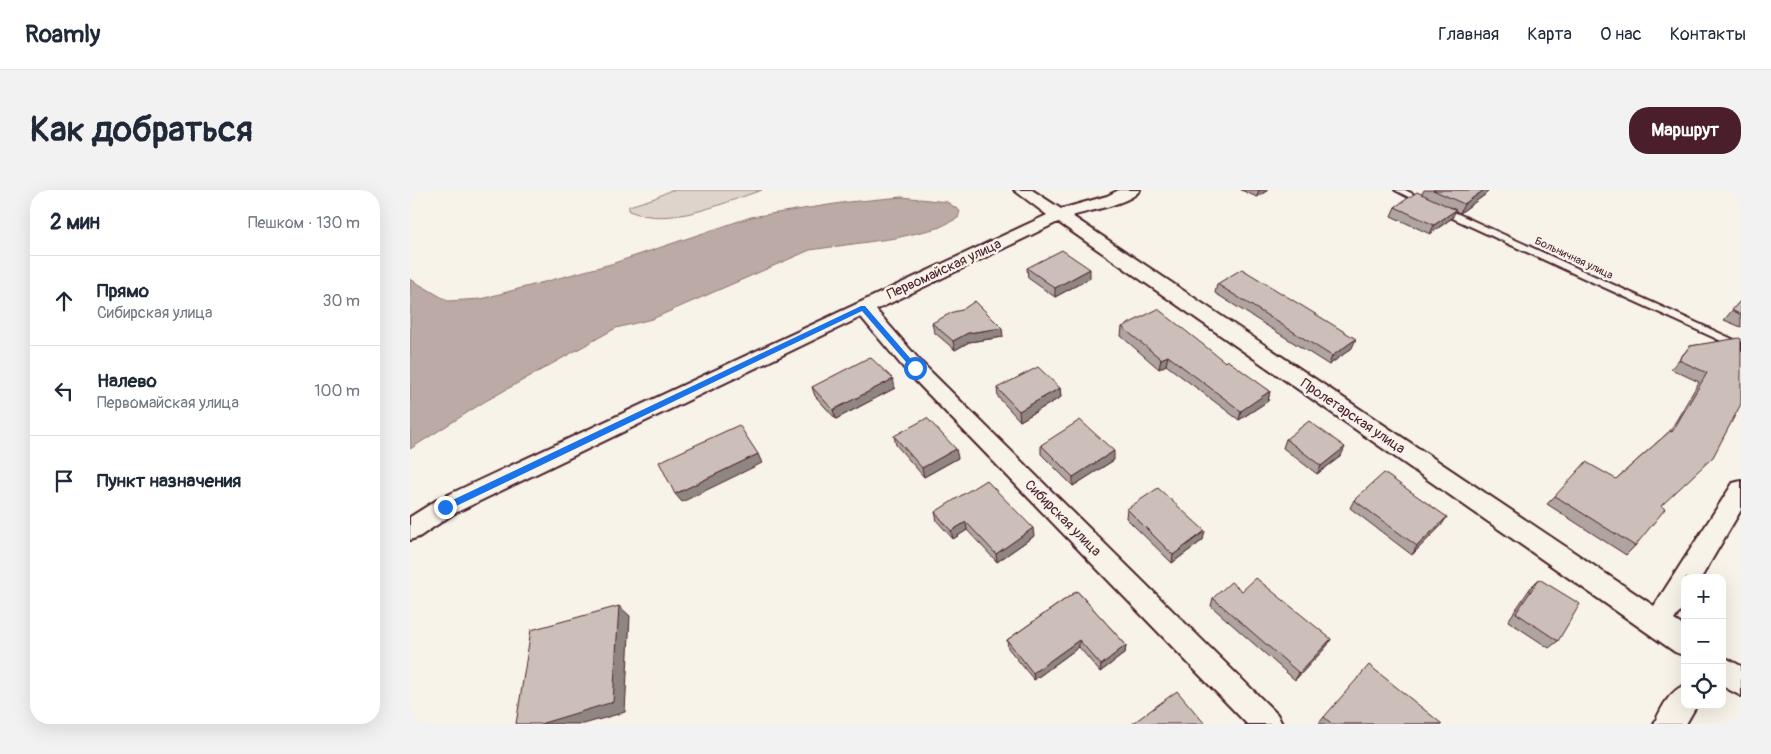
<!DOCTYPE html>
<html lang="ru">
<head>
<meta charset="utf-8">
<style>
  :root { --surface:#fff; --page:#f2f2f3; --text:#1f2937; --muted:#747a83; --line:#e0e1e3; --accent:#4a1f2b }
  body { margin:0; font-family:Pangolin,sans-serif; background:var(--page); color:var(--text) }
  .controls { position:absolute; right:15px; bottom:15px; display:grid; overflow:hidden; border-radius:10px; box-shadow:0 5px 20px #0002 }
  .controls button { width:45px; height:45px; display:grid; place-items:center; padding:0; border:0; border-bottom:1px solid var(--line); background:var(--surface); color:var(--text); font:25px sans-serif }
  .stop { position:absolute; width:15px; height:15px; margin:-11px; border:4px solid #1a73e8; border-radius:50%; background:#fff }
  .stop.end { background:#1a73e8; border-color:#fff; box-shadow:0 1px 5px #0008 }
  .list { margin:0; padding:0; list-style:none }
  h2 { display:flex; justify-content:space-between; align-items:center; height:65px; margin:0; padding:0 20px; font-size:21px }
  h2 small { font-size:16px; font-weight:400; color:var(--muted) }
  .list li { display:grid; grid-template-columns:32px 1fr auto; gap:15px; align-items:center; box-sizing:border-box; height:90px; padding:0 20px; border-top:1px solid var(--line) }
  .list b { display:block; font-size:19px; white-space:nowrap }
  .list p { margin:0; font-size:16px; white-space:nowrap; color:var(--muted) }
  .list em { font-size:16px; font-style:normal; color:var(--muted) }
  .icon { flex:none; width:28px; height:28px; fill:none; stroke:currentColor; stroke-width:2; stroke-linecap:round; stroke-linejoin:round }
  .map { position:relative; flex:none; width:1331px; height:534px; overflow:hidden; border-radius:20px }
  header { display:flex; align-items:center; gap:30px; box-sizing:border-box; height:70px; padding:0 25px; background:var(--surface); border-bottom:1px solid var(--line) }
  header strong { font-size:24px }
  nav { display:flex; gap:28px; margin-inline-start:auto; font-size:18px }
  .intro { display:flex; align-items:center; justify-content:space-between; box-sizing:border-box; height:120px; padding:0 30px }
  h1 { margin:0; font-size:35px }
  .button { padding:12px 22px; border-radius:20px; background:var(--accent); color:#fff; font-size:18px; font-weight:700 }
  main { display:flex; gap:30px; padding:0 30px }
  aside { flex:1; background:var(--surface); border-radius:20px; box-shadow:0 5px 20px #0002 }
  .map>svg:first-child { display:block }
  .green { fill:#ded4cc; stroke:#947a7c }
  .water { fill:#bcaaa7; stroke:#8e7275 }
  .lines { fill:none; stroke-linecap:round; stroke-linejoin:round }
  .service-casing { stroke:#4a1f2b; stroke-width:4 }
  .minor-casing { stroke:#4a1f2b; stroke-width:4 }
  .service { fill:#f7f3e8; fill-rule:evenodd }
  .minor { fill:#f7f3e8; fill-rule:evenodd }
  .wall { fill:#afa49f; stroke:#4a1f2b }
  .shaded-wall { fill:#8f8682; stroke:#4a1f2b }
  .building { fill:#ccbfb9; stroke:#4a1f2b }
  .route { fill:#1a73e8 }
  .labels { text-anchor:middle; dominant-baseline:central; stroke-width:5; stroke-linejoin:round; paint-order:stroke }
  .far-street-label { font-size:11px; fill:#4a1f2b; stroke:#f7f3e8 }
  .street-label { font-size:14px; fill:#4a1f2b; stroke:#f7f3e8 }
</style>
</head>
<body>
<header>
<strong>Roamly</strong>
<nav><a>Главная</a><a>Карта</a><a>О нас</a><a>Контакты</a></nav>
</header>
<div class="intro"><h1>Как добраться</h1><a class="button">Маршрут</a></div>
<main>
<aside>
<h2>2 мин<small>Пешком · 130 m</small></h2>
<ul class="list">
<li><svg class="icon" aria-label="ahead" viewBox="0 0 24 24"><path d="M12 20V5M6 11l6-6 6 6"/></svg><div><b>Прямо</b><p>Сибирская улица</p></div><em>30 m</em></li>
<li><svg class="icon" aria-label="left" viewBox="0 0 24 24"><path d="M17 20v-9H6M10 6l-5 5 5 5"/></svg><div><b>Налево</b><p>Первомайская улица</p></div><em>100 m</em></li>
<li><svg class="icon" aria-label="arrive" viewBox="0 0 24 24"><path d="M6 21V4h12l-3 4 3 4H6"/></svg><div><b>Пункт назначения</b></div></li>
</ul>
</aside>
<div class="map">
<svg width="1331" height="534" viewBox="0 0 1331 534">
  <rect width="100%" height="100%" fill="#f7f3e8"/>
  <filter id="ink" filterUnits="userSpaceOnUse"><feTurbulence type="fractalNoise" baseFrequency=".02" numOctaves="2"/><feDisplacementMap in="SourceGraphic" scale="10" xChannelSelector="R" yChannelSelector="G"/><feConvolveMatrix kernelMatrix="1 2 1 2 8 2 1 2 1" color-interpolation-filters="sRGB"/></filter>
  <g filter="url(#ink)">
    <path class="green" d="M261 0H352C312 13 261 38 219 21V16L245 8Z"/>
    <path class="water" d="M492 7 537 12 550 21 548 28 528 38 486 48 400 60 242 129 206 138 74 212 0 259V89L38 111 71 109 201 74 341 27 438 12Z"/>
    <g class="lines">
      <defs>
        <g id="service">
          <path d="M985 0H995L1017 11 1010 13Z"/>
          <path d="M1027 17H1033L1331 153V160L1027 21Z"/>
        </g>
        <g id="minor">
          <path d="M604 0H622L651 19 697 6 709 0H730C720 14 678 21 662 26L1244 416 1323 293 1331 291V320L1291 388H1275V414L1264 430 1275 437V466L1265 462 648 32 466 120 512 173 867 524 872 534H837L498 183 451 127 43 324 9 347 0 350V327L27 310 637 25Z"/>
          <path d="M1312 466 1331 476V506L1312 496Z"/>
          <path d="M1275 495V515H1287L1276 534H1244C1251 519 1259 501 1275 495Z"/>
        </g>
      </defs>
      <use href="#service" class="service-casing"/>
      <use href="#minor" class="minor-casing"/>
      <use href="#service" class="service"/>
      <use href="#minor" class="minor"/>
    </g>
    <g class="wall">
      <path d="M831 0H858L847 7Z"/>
      <path d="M1014 0H1078L1076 4 1050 23 1045 21 1042 28 1020 44 981 26 985 17 1012 4Z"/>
      <path d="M617 78 680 88 645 107 618 88Z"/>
      <path d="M807 94 942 158 919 175 805 103Z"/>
      <path d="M1331 110V137L1314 130Z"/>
      <path d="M522 133 593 147 559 152 545 160 524 142Z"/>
      <path d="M712 137 815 172 860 201 858 211 829 230 756 175 749 179 711 146Z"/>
      <path d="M1331 149 1251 316 1225 356 1216 365 1137 314 1145 306 1206 289 1260 241 1289 192 1261 179 1280 156Z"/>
      <path d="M402 197 485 198 426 229 405 206Z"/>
      <path d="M587 198H650L651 207 610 231 588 207Z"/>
      <path d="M484 246 548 268 514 287 486 255Z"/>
      <path d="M876 249 931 266 907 284 873 258Z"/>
      <path d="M631 255 704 270 663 296 631 264Z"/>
      <path d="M944 310 1031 336 1002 365 940 318Z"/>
      <path d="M717 319 793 350 762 373 716 328Z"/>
      <path d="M525 322 624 346 587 372 557 340 543 349 527 331Z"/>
      <path d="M1129 389 1148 451 1139 458 1098 431 1121 397Z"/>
      <path d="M667 401 716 455 715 463 690 482 669 457 624 490 598 458 597 450Z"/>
      <path d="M832 401 921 449 917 456 885 490 801 416 803 408Z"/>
      <path d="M914 527 1032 534H910L909 533Z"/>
    </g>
    <g class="shaded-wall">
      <path d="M849 0H858L847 7Z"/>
      <path d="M1074 0H1078L1076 4 1050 23 1054 14Z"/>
      <path d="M1046 20 1042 28 1020 44 1024 35Z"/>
      <path d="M680 79V88L645 107V98Z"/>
      <path d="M592 138 593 147 559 152 545 160 543 151 558 143Z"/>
      <path d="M946 149 942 158 919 175 922 166Z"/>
      <path d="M758 166 756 175 749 179 751 169Z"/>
      <path d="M483 189 485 198 426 229 423 220Z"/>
      <path d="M650 198 651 207 610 231 609 221Z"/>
      <path d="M860 201 858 211 829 230 831 221Z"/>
      <path d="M935 257 931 266 907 284 911 276Z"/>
      <path d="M546 259 548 268 514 287 512 278Z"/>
      <path d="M704 261V270L663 296V287Z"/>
      <path d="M348 264 352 273 272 312 265 304Z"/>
      <path d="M1037 327 1031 336 1002 365 1007 356Z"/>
      <path d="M556 332 557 340 543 349 541 341Z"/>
      <path d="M623 338 624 346 587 372 586 364Z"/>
      <path d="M795 341 793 350 762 373 763 365Z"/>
      <path d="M209 416 220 426 215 522 174 534H130Z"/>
      <path d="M921 449 917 456 885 490 889 483Z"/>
      <path d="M669 450V457L624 490 623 483Z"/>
      <path d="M716 455 715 463 690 482 691 475Z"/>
    </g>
    <g class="building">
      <path d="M1023 0H1074L1054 14Z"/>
      <path d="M1007 2 1046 20 1024 35 985 17Z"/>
      <path d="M652 60 680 79 645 98 617 78Z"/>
      <path d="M832 79 946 149 922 166 807 94Z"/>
      <path d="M1331 110V125L1322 120Z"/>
      <path d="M565 111 592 138 558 143 543 151 522 133 543 122 552 120Z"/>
      <path d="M748 119 815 172 817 170 860 201 831 221 758 166 751 169 712 137Z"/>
      <path d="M1329 148 1331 149V214L1303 267 1251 316 1255 319 1225 356 1145 306 1176 272 1206 289 1260 241 1262 242 1297 183 1269 170 1280 156Z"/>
      <path d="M460 167 483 189 423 220 402 197Z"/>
      <path d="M628 177 650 198 609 221 587 198Z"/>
      <path d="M517 228 546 259 512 278 484 246Z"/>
      <path d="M670 230 704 261 663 287 631 255Z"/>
      <path d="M899 231 935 257 911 276 876 249Z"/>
      <path d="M329 235 348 264 265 304 249 272Z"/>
      <path d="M974 283 1037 327 1007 356 944 310Z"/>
      <path d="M576 290 623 338 586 364 556 332 541 341 525 322Z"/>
      <path d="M748 298 795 341 763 365 717 319Z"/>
      <path d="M846 388 921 449 889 483 803 408 821 392 832 401Z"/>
      <path d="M1129 389 1170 414 1148 451 1106 423Z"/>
      <path d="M667 401 716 455 691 475 669 450 623 483 597 450Z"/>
      <path d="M209 416 203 512 130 534H106L121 440Z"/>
      <path d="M959 475 1032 534H922L914 527Z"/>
      <path d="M767 501 795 534H722Z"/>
    </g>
  </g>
  <path class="route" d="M451 116H455L507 176V179H502L452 121 38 320H32L30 317 32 315Z"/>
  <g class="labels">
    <g class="far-street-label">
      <text transform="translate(1164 68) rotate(25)">Больничная улица</text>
    </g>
    <g class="street-label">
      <text transform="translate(534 79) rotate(-25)">Первомайская улица</text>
      <text transform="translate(943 226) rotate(34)">Пролетарская улица</text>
      <text transform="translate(653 328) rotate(45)">Сибирская улица</text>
    </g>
  </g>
</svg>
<div class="controls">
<button>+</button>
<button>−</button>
<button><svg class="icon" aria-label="locate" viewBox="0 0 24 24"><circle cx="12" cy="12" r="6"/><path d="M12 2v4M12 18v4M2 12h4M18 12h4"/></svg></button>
</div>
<div class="stop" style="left:505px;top:178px"></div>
<div class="stop end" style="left:35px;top:317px"></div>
</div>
</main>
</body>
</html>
